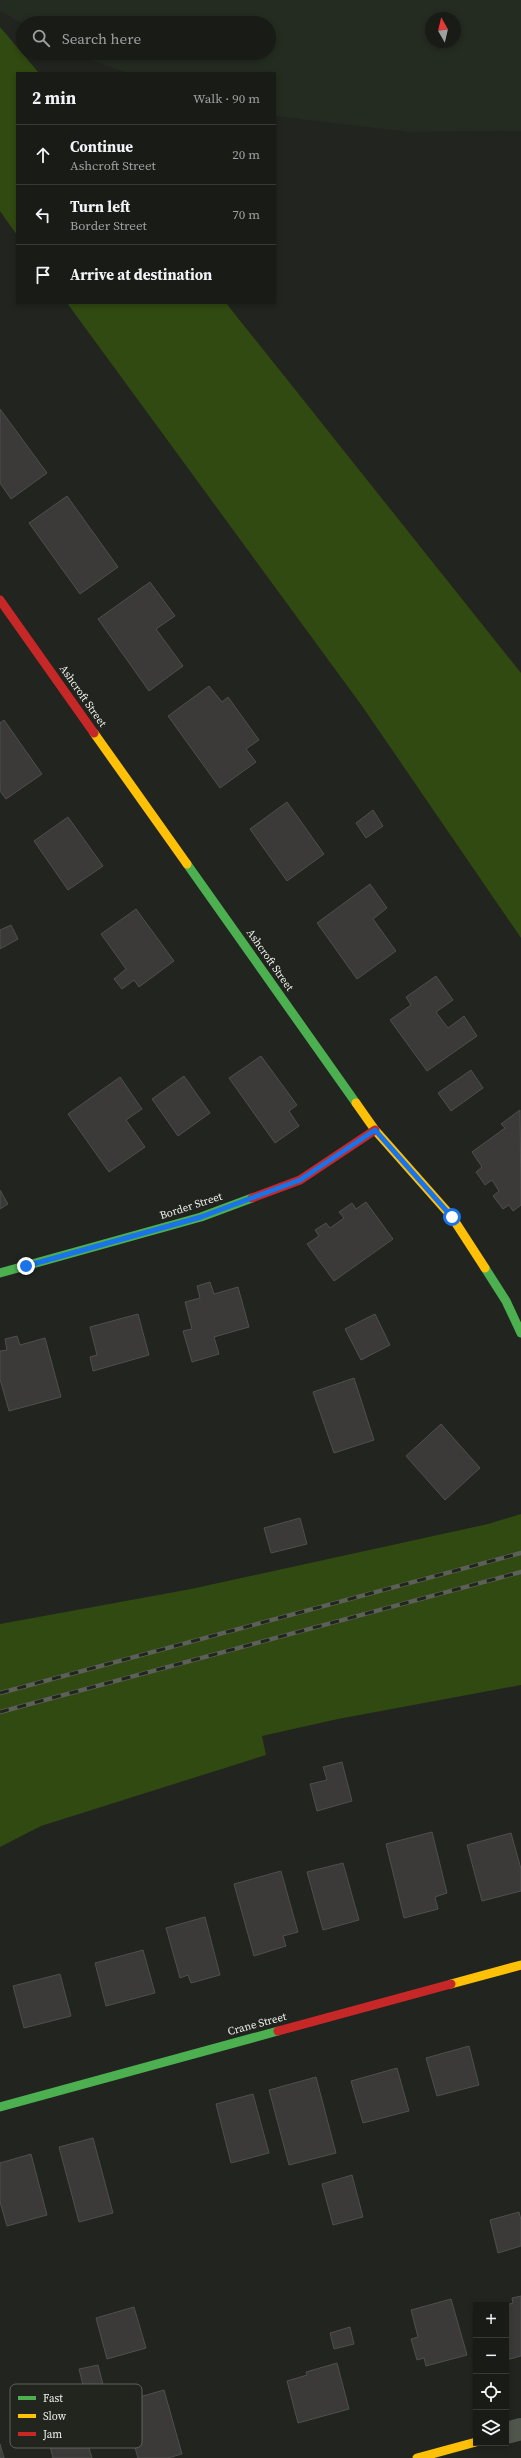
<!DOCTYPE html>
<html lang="en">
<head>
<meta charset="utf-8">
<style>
  :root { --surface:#191b17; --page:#262824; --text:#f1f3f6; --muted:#9fa1a1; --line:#373936 }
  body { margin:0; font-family:"Source Serif 4",serif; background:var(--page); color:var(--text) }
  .controls { position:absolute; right:12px; bottom:12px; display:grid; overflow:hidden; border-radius:0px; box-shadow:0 2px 6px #0003 }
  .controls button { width:36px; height:36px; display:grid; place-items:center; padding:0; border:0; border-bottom:1px solid var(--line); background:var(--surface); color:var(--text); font:20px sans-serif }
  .compass { position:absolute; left:425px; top:12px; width:36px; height:36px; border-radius:50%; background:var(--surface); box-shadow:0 2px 6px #0003; rotate:352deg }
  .stop { position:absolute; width:12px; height:12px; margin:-9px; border:3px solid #1a73e8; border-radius:50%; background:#fff }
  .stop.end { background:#1a73e8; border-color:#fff; box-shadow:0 1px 4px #0008 }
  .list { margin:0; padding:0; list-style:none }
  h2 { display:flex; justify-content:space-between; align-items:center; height:52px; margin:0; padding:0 16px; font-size:17px }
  h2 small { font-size:13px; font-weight:400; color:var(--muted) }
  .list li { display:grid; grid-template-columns:26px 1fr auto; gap:12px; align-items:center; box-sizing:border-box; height:60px; padding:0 16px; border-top:1px solid var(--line) }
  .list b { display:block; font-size:15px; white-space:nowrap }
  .list p { margin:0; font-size:13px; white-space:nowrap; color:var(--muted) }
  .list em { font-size:13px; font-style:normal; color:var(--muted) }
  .icon { flex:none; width:22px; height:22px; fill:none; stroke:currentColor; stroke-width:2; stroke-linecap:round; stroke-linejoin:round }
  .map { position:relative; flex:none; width:521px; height:2458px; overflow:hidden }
  .search { position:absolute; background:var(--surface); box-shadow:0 2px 6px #0003; left:16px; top:16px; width:260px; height:44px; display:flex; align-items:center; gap:10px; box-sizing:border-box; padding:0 14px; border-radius:22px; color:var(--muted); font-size:15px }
  .panel { position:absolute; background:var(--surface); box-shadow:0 2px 6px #0003; left:16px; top:72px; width:260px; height:232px; border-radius:0px }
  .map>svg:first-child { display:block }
  .built { fill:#242b20; fill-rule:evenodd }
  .green { fill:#304a11 }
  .building { fill:#3b3a38; stroke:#4f4f4d }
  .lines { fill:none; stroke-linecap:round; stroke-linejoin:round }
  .street { stroke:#51564d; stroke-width:22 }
  .fast { stroke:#4caf50; stroke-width:9 }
  .slow { stroke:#ffc107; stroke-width:9 }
  .jam { stroke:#c62828; stroke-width:9 }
  .rail-casing { stroke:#5c6059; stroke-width:4.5 }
  .rail { stroke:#21251e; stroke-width:3; stroke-dasharray:9; stroke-linecap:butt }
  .route { stroke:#1a73e8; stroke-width:5 }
  .labels { text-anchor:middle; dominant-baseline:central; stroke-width:4; stroke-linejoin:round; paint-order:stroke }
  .street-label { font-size:11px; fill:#edf0eb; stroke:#21251e }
  .key { fill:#21251e; stroke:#5e625c; stroke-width:1 }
  .key-label { font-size:11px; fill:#edf0eb }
</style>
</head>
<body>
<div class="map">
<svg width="521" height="2458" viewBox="0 0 521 2458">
  <rect width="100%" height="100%" fill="#21241f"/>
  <path class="built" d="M0 0H521V131L408 132 275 116V73H127L72 53H269V23L23 24 0 11ZM431 18H455V42H431Z"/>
  <g class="green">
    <path d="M0 27 39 73H17V235L0 211Z"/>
    <path d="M67 303H226L521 673V938L362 706Z"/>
    <path d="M521 1514V1685L338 1719 262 1736 266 1755 41 1826 0 1847V1624L191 1589 488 1524Z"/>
  </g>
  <g class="building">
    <path d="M0 409 47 473 11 499 0 483Z"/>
    <path d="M67 496 118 567 80 594 29 523Z"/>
    <path d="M150 582 175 616 156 629 183 666 149 691 98 619Z"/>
    <path d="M209 686 222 702 228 697 259 740 246 749 256 762 220 788 168 716Z"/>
    <path d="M4 720 42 774 6 799 0 791V723Z"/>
    <path d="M287 802 324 854 287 881 250 829Z"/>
    <path d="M373 810 383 826 366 838 356 823Z"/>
    <path d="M68 817 103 866 68 890 34 841Z"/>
    <path d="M370 884 387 908 373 919 396 951 357 979 317 923Z"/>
    <path d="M136 909 174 961 139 987 134 980 122 989 114 979 126 969 101 934Z"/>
    <path d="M11 925 18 939 0 949V930Z"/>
    <path d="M436 976 453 1000 436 1012 448 1028 464 1016 477 1036 427 1071 390 1020 411 1005 406 997Z"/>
    <path d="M261 1056 297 1105 289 1111 299 1126 275 1143 229 1078Z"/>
    <path d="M471 1070 483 1088 451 1111 438 1093Z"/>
    <path d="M184 1076 210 1113 178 1136 152 1099Z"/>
    <path d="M120 1077 142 1109 126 1120 145 1147 109 1172 68 1114Z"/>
    <path d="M520 1110 521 1205 513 1211 509 1205 503 1209 493 1196 499 1191 492 1180 485 1185 476 1172 482 1167 472 1152 505 1128 501 1124Z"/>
    <path d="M0 1190 8 1204 0 1209Z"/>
    <path d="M366 1202 393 1239 334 1281 307 1244 319 1236 315 1230 326 1223 330 1228 344 1218 339 1212 352 1203 356 1209Z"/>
    <path d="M210 1282 214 1294 238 1287 249 1327 214 1337 219 1354 192 1362 183 1331 192 1329 185 1302 200 1298 197 1286Z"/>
    <path d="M138 1314 149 1355 93 1371 90 1357 97 1355 90 1327Z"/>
    <path d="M375 1314 390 1345 361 1360 345 1329Z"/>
    <path d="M17 1336 20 1345 45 1338 61 1397 9 1411 0 1379V1351L7 1350 5 1339Z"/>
    <path d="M354 1378 374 1440 334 1453 313 1392Z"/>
    <path d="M441 1424 480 1468 445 1500 406 1456Z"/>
    <path d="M300 1518 307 1544 271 1553 264 1528Z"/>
    <path d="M342 1762 352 1801 317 1811 310 1784 327 1780 323 1767Z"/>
    <path d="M432 1832 447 1893 435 1897 438 1909 404 1918 386 1844Z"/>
    <path d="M511 1833 521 1869V1891L482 1901 467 1845Z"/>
    <path d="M343 1863 359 1920 323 1930 307 1872Z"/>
    <path d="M281 1871 298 1932 283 1936 286 1946 254 1956 234 1884Z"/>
    <path d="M205 1917 220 1975 191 1983 188 1975 180 1978 166 1928Z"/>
    <path d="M143 1950 155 1993 106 2006 95 1963Z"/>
    <path d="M60 1974 71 2016 24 2028 13 1986Z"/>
    <path d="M469 2046 479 2085 437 2096 426 2058Z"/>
    <path d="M397 2068 409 2111 363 2123 351 2081Z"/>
    <path d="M316 2077 336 2153 289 2165 269 2090Z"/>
    <path d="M253 2094 269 2153 231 2163 216 2104Z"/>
    <path d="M93 2138 113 2213 79 2222 59 2147Z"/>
    <path d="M31 2154 47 2215 7 2226 0 2202V2163Z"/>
    <path d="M352 2175 363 2217 333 2225 322 2184Z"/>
    <path d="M519 2212 521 2220V2246L498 2253 490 2220Z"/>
    <path d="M521 2296V2356L506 2360V2305L513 2303 512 2298Z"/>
    <path d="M451 2299 467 2355 426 2366 424 2358 417 2360 411 2339 418 2337 411 2310Z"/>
    <path d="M134 2307 146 2348 107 2359 96 2318Z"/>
    <path d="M350 2327 354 2344 334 2349 330 2333Z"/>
    <path d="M337 2363 349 2409 298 2423 287 2381 307 2375 306 2372Z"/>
    <path d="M98 2365 106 2396 87 2401 79 2369Z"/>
    <path d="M164 2390 182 2454 168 2458H138L122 2402Z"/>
    <path d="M80 2418 92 2458H53L45 2427Z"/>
    <path d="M0 2444 4 2458H0Z"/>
  </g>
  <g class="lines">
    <path class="street" d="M506 2433 521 2429"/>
    <g class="fast">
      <path d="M187 864 356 1103"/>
      <path d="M485 1268 506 1301 521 1333"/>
      <path d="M0 1273 201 1217 252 1198"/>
      <path d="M0 2107 278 2031"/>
    </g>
    <g class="slow">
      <path d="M94 733 187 864"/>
      <path d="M356 1103 375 1130 452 1217 485 1268"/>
      <path d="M451 1984 521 1965"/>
      <path d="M417 2458 476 2442"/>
    </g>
    <g class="jam">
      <path d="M0 600 94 733"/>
      <path d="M252 1198 300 1180 375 1130"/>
      <path d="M278 2031 451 1984"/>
    </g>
    <defs>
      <g id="rail">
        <path d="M0 1693 521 1553"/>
        <path d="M0 1712 521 1572"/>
      </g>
    </defs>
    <use href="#rail" class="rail-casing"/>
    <use href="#rail" class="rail"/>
  </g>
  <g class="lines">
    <path class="route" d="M26 1266 201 1217 300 1180 375 1130 452 1217"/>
  </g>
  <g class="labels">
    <g class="street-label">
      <text transform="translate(83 696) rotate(55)">Ashcroft Street</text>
      <text transform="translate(270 960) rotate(55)">Ashcroft Street</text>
      <text transform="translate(191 1206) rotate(-18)">Border Street</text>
      <text transform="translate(257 2024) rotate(-15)">Crane Street</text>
    </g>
  </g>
  <rect x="10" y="2384" width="132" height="64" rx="6" class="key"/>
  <rect x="18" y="2396" width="18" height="4" fill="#4caf50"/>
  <rect x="18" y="2414" width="18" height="4" fill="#ffc107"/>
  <rect x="18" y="2432" width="18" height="4" fill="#c62828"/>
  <g class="key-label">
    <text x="43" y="2402">Fast</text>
    <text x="43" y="2420">Slow</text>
    <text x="43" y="2438">Jam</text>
  </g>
</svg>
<div class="controls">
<button>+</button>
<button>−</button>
<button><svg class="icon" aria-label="locate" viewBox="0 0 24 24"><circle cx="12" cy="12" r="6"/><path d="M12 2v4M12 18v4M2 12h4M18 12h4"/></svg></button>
<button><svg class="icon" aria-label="layers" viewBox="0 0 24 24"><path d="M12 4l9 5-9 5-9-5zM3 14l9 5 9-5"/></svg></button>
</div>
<svg class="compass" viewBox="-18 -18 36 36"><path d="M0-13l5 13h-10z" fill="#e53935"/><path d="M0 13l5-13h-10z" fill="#9fa1a1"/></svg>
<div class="stop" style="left:452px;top:1217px"></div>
<div class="stop end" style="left:26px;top:1266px"></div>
<div class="search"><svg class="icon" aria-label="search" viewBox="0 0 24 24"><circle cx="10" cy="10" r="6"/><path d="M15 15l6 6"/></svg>Search here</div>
<section class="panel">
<h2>2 min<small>Walk · 90 m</small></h2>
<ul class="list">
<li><svg class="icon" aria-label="ahead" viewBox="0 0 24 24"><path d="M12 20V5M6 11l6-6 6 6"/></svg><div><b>Continue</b><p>Ashcroft Street</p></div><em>20 m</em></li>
<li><svg class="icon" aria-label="left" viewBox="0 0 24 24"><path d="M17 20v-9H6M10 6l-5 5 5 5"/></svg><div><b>Turn left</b><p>Border Street</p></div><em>70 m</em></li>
<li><svg class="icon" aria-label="arrive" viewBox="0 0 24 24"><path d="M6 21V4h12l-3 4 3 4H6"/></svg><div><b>Arrive at destination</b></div></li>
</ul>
</section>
</div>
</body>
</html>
